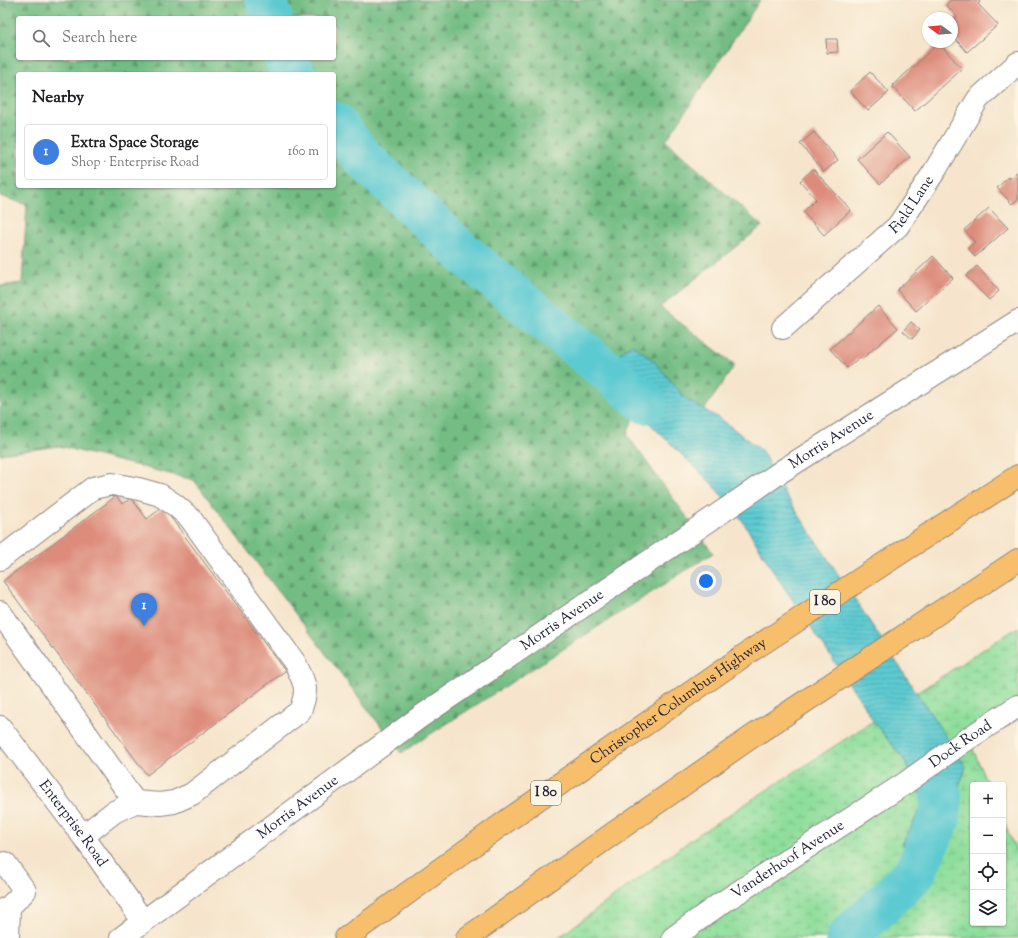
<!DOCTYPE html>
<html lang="en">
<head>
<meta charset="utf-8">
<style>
  :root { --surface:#fff; --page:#f6f6f6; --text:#202124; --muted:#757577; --line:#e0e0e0; --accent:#ea580c }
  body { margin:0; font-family:"Sorts Mill Goudy",serif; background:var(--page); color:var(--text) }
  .controls { position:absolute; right:12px; bottom:12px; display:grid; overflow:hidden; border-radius:4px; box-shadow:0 1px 3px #0004 }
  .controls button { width:36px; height:36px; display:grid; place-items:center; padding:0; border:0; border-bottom:1px solid var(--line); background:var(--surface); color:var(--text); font:20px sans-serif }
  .compass { position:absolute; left:922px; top:12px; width:36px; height:36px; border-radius:50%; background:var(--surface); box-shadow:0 1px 3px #0004; rotate:286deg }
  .you { position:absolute; left:706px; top:581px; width:14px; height:14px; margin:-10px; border:3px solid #fff; border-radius:50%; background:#1a73e8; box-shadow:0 0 0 6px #1a73e833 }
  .badge { display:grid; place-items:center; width:26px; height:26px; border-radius:50%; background:var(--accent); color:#fff; font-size:13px; font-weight:700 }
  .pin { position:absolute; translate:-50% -33px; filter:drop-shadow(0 1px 2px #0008) }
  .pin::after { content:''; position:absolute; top:21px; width:14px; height:12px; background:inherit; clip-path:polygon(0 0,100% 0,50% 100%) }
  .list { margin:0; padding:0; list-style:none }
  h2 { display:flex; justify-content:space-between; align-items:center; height:52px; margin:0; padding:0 16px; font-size:17px }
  h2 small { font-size:13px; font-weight:400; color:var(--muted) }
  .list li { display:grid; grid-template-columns:26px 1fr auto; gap:12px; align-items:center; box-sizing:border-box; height:56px; margin:0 8px 8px; padding:0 8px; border:1px solid var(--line); border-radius:4px }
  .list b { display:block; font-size:15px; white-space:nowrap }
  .list p { margin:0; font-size:13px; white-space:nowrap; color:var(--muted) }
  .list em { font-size:13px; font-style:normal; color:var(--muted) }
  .icon { flex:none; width:22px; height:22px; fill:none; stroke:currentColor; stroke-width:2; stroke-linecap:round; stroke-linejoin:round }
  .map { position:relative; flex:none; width:1018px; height:938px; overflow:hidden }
  .search { position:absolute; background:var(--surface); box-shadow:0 1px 3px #0004; left:16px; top:16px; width:320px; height:44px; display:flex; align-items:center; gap:10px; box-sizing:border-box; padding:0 14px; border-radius:4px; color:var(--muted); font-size:15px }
  .panel { position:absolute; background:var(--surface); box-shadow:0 1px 3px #0004; left:16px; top:72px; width:320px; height:116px; border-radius:4px }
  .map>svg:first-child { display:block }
  .forest { fill:url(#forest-firs); stroke:#4a7060; fill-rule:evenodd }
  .wetland { fill:url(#wetland-marsh); stroke:#58806c }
  .water { fill:url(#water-rules); stroke:#407686 }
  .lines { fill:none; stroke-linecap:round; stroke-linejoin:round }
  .river { stroke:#5dcad1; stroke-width:42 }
  .building { fill:#dd8c7b }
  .minor-casing { stroke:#8c8484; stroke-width:24 }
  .highway-casing { stroke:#8c8484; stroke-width:24 }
  .minor { stroke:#fff; stroke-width:22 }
  .highway { stroke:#f7bf6c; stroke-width:22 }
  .labels { text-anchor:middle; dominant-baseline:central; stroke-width:3.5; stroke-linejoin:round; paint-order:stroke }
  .shield { fill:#fcf5e5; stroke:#63616e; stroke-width:1 }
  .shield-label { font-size:14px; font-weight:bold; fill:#22223b }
  .street-label { font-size:15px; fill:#22223b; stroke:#fcf5e5 }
</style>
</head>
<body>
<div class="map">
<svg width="1018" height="938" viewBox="0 0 1018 938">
  <defs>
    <pattern id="forest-firs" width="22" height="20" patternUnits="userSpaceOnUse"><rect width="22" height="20" fill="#73bd84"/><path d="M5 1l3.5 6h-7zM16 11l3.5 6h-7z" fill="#5e996d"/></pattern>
    <pattern id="wetland-marsh" width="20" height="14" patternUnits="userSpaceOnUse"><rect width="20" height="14" fill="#8fde9c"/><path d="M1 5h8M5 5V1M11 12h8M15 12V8" fill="none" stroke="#7bbe87"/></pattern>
    <pattern id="water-rules" width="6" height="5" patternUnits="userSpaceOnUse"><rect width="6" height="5" fill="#5dcad1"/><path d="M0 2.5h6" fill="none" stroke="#51adb4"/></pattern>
  </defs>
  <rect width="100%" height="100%" fill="#fcf5e5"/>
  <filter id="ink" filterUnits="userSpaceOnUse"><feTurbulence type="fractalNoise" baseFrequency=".025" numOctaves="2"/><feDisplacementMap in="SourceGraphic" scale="8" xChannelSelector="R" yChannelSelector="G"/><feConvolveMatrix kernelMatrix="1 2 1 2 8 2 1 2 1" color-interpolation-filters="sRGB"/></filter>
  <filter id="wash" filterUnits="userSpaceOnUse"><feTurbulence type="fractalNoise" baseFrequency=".012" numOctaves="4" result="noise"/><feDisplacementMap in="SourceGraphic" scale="16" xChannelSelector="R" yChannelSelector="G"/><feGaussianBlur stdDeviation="0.9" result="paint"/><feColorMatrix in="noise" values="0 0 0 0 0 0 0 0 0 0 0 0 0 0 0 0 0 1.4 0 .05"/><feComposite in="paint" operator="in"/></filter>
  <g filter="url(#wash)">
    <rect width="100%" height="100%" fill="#f6e5cc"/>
    <path class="forest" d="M0 0H760L666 141 762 226 660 307 735 365 698 419 645 384 627 435 713 553 401 753 194 480 59 446 0 454V286L22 283 27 205 0 196ZM18 18H334V58H18ZM18 74H334V186H18Z"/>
    <path class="wetland" d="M1018 627V719L972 747 988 785H973V923H1003V820L1018 856V938H558L696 836Z"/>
    <path class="water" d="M632 344 655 362 686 399 722 420 762 451 785 494 966 767 951 810 930 854 902 844 924 803 906 762 873 721 867 710 779 580 742 520 712 484 596 371Z"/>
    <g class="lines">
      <g class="river">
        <path d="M266 0 272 18"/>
        <path d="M285 58 287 64 295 74"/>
        <path d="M334 122 363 158 464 254 646 403"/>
        <path d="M847 938 914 874 940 818 941 797"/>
      </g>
    </g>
    <g id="blocks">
      <g class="building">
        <path d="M951 0H978L980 2 978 4 998 25 967 52 952 35V21L957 17 946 5Z"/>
        <path d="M826 39H837L838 52 827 53Z"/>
        <path d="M939 43 962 69 915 111 892 86Z"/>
        <path d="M870 72 889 92 868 111 850 91Z"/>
        <path d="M814 132 838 160 824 172 800 144Z"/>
        <path d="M887 132 910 157 880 184 857 159Z"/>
        <path d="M813 169 851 210 824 235 803 212 816 199 800 181Z"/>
        <path d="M1018 171V199L1012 204 997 188 1008 177 1010 179Z"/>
        <path d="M989 208 1008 228 975 257 968 248 975 242 964 230Z"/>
        <path d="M933 256 953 278 916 311 897 290Z"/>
        <path d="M977 266 999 291 989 300 966 276Z"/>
        <path d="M878 306 898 328 862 359 860 357 847 368 830 349Z"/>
        <path d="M911 322 920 330 912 339 903 331Z"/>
        <path d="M116 496 122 504 131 498 147 519 163 507 285 671 147 775 3 581Z"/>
      </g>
    </g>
  </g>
  <g filter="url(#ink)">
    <use href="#blocks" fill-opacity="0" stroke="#8c8484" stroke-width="1"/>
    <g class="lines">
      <defs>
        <g id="minor">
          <path id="s1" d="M783 328 898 226 934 172 978 99 1018 63"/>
          <path d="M0 559 93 488 112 484 139 489 160 495 175 505 190 518 295 663C305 684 309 688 300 711L192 794 174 802 160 804 135 802 114 812 83 836"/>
          <path d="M0 612 135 802"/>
          <path id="s2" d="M0 727 83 836 143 921"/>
          <path d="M0 911 9 907 25 891 5 863"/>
          <path d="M8 938 9 907"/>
          <path id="s3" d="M121 938 420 717 782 471 1018 321"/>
          <path id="s4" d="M673 938 717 906 904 784 963 742 1018 706"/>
        </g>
        <g id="highway">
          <path id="s5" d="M346 938 508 820 749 652 1018 476"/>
          <path d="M467 938 611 835 750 738 1018 560"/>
        </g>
      </defs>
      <use href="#minor" class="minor-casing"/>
      <use href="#highway" class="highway-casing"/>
      <use href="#minor" class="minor"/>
      <use href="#highway" class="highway"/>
    </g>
  </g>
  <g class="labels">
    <g class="shield">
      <rect x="810" y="590" width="30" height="24" rx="3"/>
      <rect x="531" y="781" width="30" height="24" rx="3"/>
    </g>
    <g class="shield-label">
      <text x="825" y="602">I 80</text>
      <text x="546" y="793">I 80</text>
    </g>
    <g class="street-label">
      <text stroke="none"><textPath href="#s1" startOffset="179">Field Lane</textPath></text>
      <text stroke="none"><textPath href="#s3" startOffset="868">Morris Avenue</textPath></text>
      <text stroke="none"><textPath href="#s3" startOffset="544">Morris Avenue</textPath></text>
      <text stroke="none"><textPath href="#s5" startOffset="408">Christopher Columbus Highway</textPath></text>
      <text stroke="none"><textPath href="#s4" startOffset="347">Dock Road</textPath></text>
      <text stroke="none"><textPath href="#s3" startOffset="220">Morris Avenue</textPath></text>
      <text stroke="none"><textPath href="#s2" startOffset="121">Enterprise Road</textPath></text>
      <text stroke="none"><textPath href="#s4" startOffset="139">Vanderhoof Avenue</textPath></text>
    </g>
  </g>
</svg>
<div class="controls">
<button>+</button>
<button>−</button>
<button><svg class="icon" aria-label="locate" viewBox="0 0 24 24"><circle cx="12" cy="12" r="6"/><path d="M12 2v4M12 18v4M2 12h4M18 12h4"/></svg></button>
<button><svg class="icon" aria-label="layers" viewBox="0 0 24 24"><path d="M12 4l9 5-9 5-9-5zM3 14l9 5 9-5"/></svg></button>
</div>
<svg class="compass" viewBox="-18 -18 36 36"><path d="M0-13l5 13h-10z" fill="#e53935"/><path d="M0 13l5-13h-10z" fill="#757577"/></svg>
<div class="you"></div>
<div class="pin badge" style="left:144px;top:626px;background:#3f7fe0">1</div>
<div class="search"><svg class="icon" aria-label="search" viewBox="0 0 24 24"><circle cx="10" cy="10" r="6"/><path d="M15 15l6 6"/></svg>Search here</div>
<section class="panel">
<h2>Nearby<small></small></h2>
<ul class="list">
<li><span class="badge" style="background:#3f7fe0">1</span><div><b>Extra Space Storage</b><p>Shop · Enterprise Road</p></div><em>160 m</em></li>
</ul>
</section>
</div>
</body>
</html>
